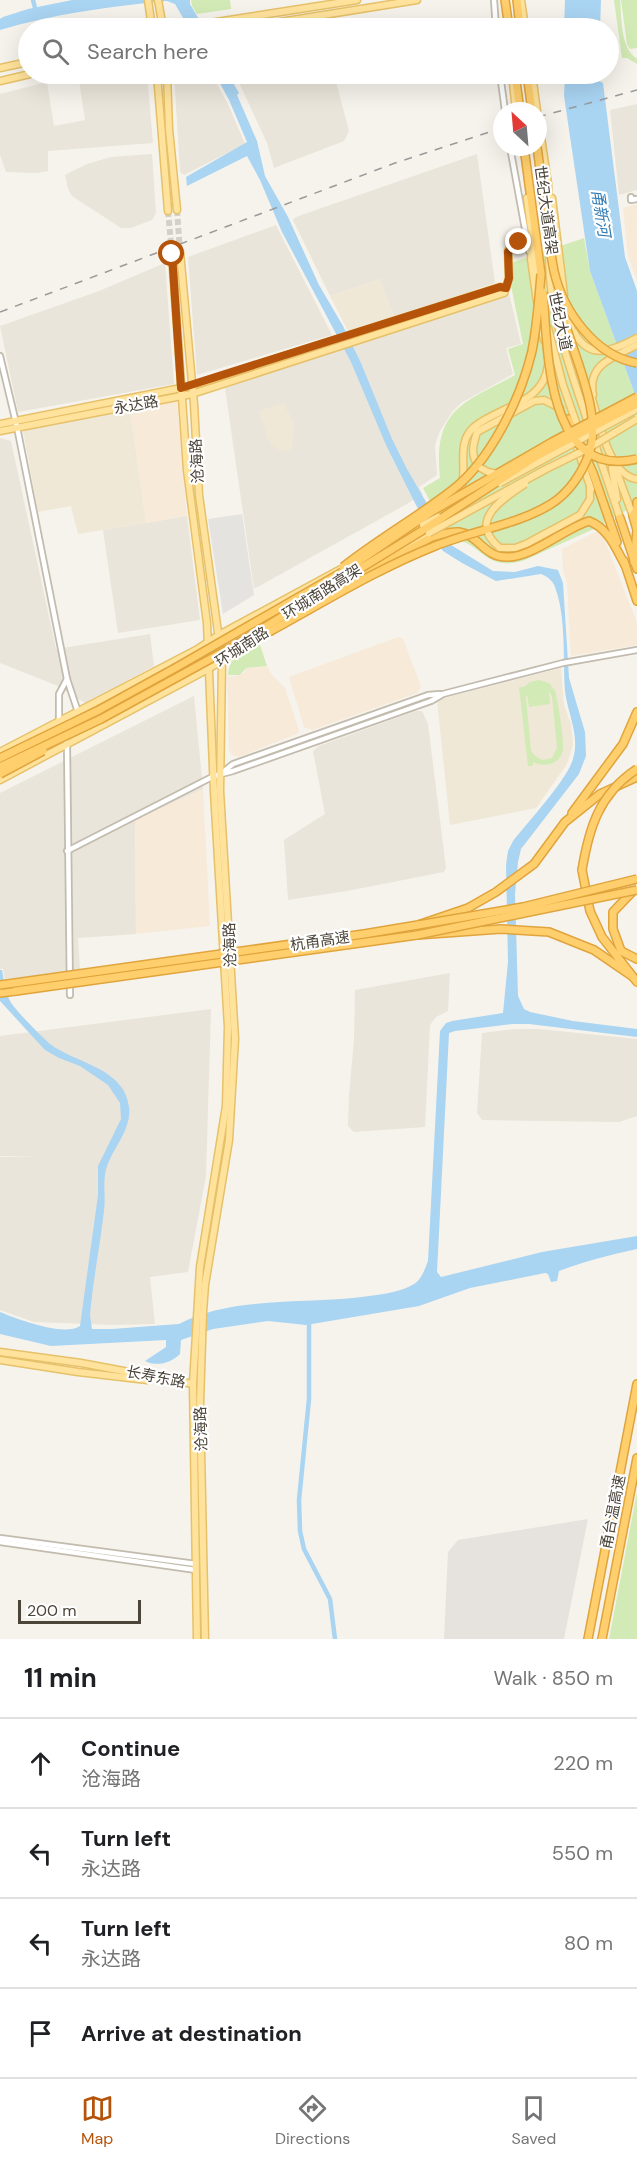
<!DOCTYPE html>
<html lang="en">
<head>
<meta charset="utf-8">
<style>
  :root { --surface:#fff; --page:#f6f6f6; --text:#202124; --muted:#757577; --line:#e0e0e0; --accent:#b45309 }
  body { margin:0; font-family:"DM Sans","Noto Sans SC",sans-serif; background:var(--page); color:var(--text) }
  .compass { position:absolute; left:493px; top:102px; width:54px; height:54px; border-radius:50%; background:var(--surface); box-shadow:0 6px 24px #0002; rotate:334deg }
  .scale { position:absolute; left:18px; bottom:15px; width:123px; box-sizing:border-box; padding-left:6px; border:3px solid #4b4439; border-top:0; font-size:16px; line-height:21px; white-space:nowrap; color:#4b4439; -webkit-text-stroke:4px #fff; paint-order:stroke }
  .stop { position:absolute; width:18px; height:18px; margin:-14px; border:4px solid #b45309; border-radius:50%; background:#fff }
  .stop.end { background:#b45309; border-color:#fff; box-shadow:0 2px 6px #0008 }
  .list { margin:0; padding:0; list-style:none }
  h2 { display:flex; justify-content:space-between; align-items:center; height:78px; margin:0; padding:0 24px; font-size:26px }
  h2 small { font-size:20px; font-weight:400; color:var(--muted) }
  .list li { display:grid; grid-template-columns:39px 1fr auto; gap:18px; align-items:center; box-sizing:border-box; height:90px; padding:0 24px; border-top:2px solid var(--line) }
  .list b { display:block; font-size:22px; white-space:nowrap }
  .list p { margin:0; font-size:20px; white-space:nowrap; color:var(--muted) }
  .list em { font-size:20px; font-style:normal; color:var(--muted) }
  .icon { flex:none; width:33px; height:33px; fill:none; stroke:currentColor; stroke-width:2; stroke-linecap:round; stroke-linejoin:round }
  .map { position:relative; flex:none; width:637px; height:1639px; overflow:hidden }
  .search { position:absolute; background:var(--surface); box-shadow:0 6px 24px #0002; left:18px; right:18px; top:18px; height:66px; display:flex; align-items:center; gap:15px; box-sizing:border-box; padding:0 21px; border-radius:33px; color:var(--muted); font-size:22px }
  .sheet { height:438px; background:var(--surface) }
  nav { display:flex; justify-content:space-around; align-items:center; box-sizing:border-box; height:84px; border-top:2px solid var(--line); background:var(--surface); font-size:16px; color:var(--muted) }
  nav a { display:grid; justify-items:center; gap:3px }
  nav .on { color:var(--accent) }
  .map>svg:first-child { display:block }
  .residential { fill:#eae5da }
  .commercial { fill:#f7ead8 }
  .industrial { fill:#e6e2dd }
  .education { fill:#efe8d6 }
  .green { fill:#d2eab5; fill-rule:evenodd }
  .parking { fill:#e5e3e0 }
  .water { fill:#a9d4f2 }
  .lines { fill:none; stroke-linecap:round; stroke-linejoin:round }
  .canal { stroke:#a9d4f2; stroke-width:4.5 }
  .major-tunnel { stroke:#d4d0c8; stroke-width:6; stroke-dasharray:6 3; stroke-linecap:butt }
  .minor-casing { stroke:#c2bbae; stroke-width:8 }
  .major-casing { stroke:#e6c16a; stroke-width:9 }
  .highway-casing { stroke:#e0a43c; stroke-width:10 }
  .minor { stroke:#fff; stroke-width:4.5 }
  .major { stroke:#ffe39c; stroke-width:6 }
  .highway { stroke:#ffcf6e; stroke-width:7 }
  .rail { stroke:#9a9a9a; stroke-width:1.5; stroke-dasharray:8 8; stroke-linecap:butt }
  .major-bridge-casing { stroke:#e6c16a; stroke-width:9; stroke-linecap:butt }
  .highway-bridge-casing { stroke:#e0a43c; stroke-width:10; stroke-linecap:butt }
  .major-bridge { stroke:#ffe39c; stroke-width:6 }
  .highway-bridge { stroke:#ffcf6e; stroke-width:7 }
  .route { stroke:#b45309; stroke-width:8 }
  .labels { text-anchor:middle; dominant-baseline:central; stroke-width:4.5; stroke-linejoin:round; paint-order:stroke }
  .street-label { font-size:15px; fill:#4b4439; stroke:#fff }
  .water-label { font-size:16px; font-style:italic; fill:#2e7ab2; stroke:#fff }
</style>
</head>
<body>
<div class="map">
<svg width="637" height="1639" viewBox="0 0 637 1639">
  <rect width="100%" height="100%" fill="#f6f3ec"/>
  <g class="residential">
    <path d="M78 74H147L153 143 48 151V171L37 173 6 172 0 155V94L47 82 54 126 85 120Z"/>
    <path d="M174 74H211L228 104 245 144 184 175 180 172Z"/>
    <path d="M235 74H334L349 131 344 141 274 168 267 143Z"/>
    <path d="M637 104V190L619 195 610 110Z"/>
    <path d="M152 154 156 213 152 220 131 228H121L72 196 68 189 65 175 87 164 111 157Z"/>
    <path d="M477 154 495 283 394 317 380 279 330 296 293 220 296 217Z"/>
    <path d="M276 225 332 335 197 375 188 257Z"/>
    <path d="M165 263 174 384 18 412 0 326 99 291Z"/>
    <path d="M509 293 521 344 506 348 513 374 461 403 452 412 439 433 435 446 437 475 419 487 423 495 254 589 225 388 424 319Z"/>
    <path d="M0 438 11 441 56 649 150 634 154 666 85 703 58 686 0 663Z"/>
    <path d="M187 516 200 620 118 633 103 530Z"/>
    <path d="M194 696 203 789 135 820 136 934 78 938 80 969 5 980 3 969H0V793Z"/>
    <path d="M416 711H422L428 724 446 868 444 872 347 891 288 900 284 840 325 814 313 751 319 746Z"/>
    <path d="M450 973 448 1011 436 1017 430 1025 425 1127 354 1132 348 1126 349 1095 354 1040 355 990Z"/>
    <path d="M211 1009 206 1176 188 1272 150 1277 155 1324 112 1325 34 1322 0 1310V1157H41L0 1156V1036Z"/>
    <path d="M515 1029H539L637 1039V1116L619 1122 482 1120 477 1113 482 1033Z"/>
  </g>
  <g class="commercial">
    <path d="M637 204V281L628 256 623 208Z"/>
    <path d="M177 401 187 516 146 523 130 410Z"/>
    <path d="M595 532 601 533 604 538 637 623V645L571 656 567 583 563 571 562 549Z"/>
    <path d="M398 637 403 639 421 686 417 693 312 730 304 727 289 677Z"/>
    <path d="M267 666 272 675 285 688 299 730 297 734 238 757 232 755 229 750 227 677 240 675 245 672V668Z"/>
    <path d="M203 789 210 926 136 934 135 820Z"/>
  </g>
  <path class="industrial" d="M588 1519 564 1639H444L448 1552 458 1540Z"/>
  <g class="education">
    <path d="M380 279 394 317 348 331 330 296Z"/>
    <path d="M284 403 294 425 292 449 286 452 275 448 269 442 259 411Z"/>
    <path d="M130 410 146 523 78 534 71 506 38 512 23 430Z"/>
    <path d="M561 668 564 705 571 724 573 745 567 764 536 808 450 825 437 700Z"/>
  </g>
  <g class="green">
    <path d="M191 0H230L231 9 197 14 192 6Z"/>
    <path d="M614 0H620C622 19 620 47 637 59V64L627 58H622Z"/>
    <path d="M621 0H637V48L630 49 627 44Z"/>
    <path d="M584 238 590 271 637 400V504L596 528 525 560C484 574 482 540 450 539L423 488 440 478C433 409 463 403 515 375L508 349 523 344 511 286V263Z"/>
    <path d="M255 643 260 645 267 666 246 668 240 675H228C229 658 241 649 255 643Z"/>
    <path d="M539 680 549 683 555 691C558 703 564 737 563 749 561 764 545 768 533 762V766H528L519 687H524L530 682ZM549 691 552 696 557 748 552 758 542 760 535 756 531 751 526 698 527 694 529 707 550 704Z"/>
    <path d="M637 1492V1639H609Z"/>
  </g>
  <path class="parking" d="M242 514 254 595 223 614 208 519Z"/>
  <g class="water">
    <path d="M72 0H190V4L204 28H189L175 4 167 1C111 6 54 14 0 30V19L3 17 28 9Z"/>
    <path d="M565 0H601L600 28H564Z"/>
    <path d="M215 74H228L239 93 237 95 257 141 265 176 288 217 319 285 343 326 361 363 392 439 407 469 451 545 493 571 515 572 538 566 558 570 563 583 569 678 585 732 586 756 579 774 521 849 518 862 515 894 518 996 524 1009 530 1012 573 1021 637 1029V1037L529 1024H513L455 1031 449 1033 437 1272 441 1277 542 1252 637 1236V1249C610 1255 585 1261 559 1271L557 1281 551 1282 548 1274 545 1273 470 1288 419 1306 306 1325 268 1321 213 1329 181 1340 180 1354C171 1363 157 1367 145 1361L166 1347V1340L51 1346 0 1334V1312C17 1319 64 1337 80 1326L98 1195V1166L121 1119 120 1103 108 1085 80 1066 59 1058 45 1050 0 1001V970H2C4 980 5 991 10 1001 15 1010 42 1037 50 1044 75 1063 125 1068 129 1107 132 1128 114 1147 107 1166 102 1180 106 1196 104 1211 100 1246 93 1280 90 1315L92 1329H112L179 1324C234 1295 309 1305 369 1296 384 1294 401 1292 414 1284 421 1280 425 1269 428 1261L440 1031 446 1023 452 1021 503 1013 508 962 506 865 508 851 513 841C528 822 567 780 573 759 580 735 568 715 565 691 563 661 566 618 556 590 554 582 549 577 541 574L496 581 462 563 443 551 416 505 386 445 351 362 282 232 260 180 247 156 187 186 186 177 247 142 229 100Z"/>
    <path d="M565 74H598L597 80 603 83 625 257 637 291V400L590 271 564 96Z"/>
  </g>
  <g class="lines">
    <g class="canal">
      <path d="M33 0 36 12"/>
      <path d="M309 1319V1399L299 1500 300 1531 304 1549 330 1599 335 1639"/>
    </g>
    <g class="major-tunnel">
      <path d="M177 210 180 252"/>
      <path d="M168 211 172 254"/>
    </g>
    <defs>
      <g id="minor">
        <path d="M494 0 496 28"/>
        <path d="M500 74 505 111"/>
        <path d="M510 147 529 251"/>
        <path d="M631 197V200L637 199"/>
        <path d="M0 356 17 427 67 679 78 712"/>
        <path d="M59 723V694L67 679"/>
        <path d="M63 734 67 745 70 995"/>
        <path d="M223 772 233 764 428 695 440 694"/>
        <path d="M67 851 214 776 233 771 431 701 443 694 563 663 637 650"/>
        <path d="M0 1538 196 1564"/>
        <path d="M0 1542 196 1570"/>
      </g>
      <g id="major">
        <path d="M148 0 152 28"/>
        <path d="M158 0 163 28"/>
        <path d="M521 0 525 28"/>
        <path d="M178 28 357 0"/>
        <path d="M242 28 417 0"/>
        <path d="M0 68 28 62"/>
        <path d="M157 74 168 211"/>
        <path d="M167 74 169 129 177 210"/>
        <path d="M512 74 516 111"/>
        <path d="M532 74 537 111"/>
        <path d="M0 81 30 74"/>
        <path d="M538 117 548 184 549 221"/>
        <path d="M527 198 532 236"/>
        <path d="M552 198 564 295"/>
        <path d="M532 234 531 259 537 302"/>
        <path d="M180 252 194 404 199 495 222 661 220 791 235 1039 229 1140 205 1285 203 1312 200 1403 205 1639"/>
        <path d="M534 252 539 283"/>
        <path d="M172 254 187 470 207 623 214 792 228 1027 226 1106 200 1267 193 1384 197 1639"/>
        <path d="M549 258C549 315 572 373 589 426"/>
        <path d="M566 305 574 339"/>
        <path d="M539 315 544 340"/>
        <path d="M548 328 563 385 579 431"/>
        <path d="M574 332C590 362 614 350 637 338"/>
        <path d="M590 392C598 416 608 476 637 479"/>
        <path d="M593 395C587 364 614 357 637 345"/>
        <path d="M0 424 191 386 500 287 506 288"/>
        <path d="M0 431 192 394 504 293 509 278 508 251 511 247 527 237"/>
        <path d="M574 439 591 489"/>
        <path d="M594 441 620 518"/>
        <path d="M479 467C470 455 473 445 477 432L534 401 544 400 560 408"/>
        <path d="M615 467 633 516"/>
        <path d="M612 468 617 499"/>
        <path d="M457 496C472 474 453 446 474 427 499 406 544 404 548 365"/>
        <path d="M426 519 450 503"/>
        <path d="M394 540 423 525"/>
        <path d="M500 548H515L526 544 580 515 590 499V487"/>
        <path d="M391 556 429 533"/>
        <path d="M291 617 330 592"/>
        <path d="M0 752 196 650 219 635 341 569"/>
        <path d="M0 780 210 668 254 640"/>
        <path d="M0 1352 81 1363 193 1384"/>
        <path d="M0 1360 78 1372 147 1380"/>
      </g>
      <g id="highway">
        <path d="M505 0 509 28"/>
        <path d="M517 0 520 28"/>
        <path d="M515 74 520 111"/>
        <path d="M527 74 532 111"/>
        <path d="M524 147 541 274"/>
        <path d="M556 285 558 300 566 326"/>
        <path d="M568 419 576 436"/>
        <path d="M581 446 593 473 617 542"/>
        <path d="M620 518 637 569"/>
        <path d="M624 561 637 601"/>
        <path d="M634 562 637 530 633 516 637 508V502"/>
        <path d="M327 594 432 537C441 535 450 531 459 532 479 535 484 558 508 557 532 557 564 529 589 521 609 529 615 547 625 565"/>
        <path d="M572 813 623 744 637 712"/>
        <path d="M582 870 590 911 602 937 637 982"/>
        <path d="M633 891 613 912V929L621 951 637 959"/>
        <path d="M364 934 418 925 468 908 496 892 534 864 565 822 600 794 637 777"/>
        <path d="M367 942 417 935 501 929 549 932 594 950 632 976"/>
        <path d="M0 993 16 991"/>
        <path d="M588 1639 637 1384"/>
        <path d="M602 1639 637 1458"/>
      </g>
    </defs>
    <use href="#minor" class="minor-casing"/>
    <use href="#major" class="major-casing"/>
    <use href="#highway" class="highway-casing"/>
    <use href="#minor" class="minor"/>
    <use href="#major" class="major"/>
    <use href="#highway" class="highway"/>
    <g class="rail">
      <path d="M538 117 637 90"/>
      <path d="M0 312 395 163 502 128"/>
    </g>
    <defs>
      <g id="major-bridge">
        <path d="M479 467 488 472 497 474"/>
        <path d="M500 483 637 409"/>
        <path d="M423 525 438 517"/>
        <path d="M429 533 546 469 589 448 637 419"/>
        <path d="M500 548C467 521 502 499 525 484"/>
      </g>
      <g id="highway-bridge">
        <path d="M537 147C543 188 546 231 554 271 563 311 595 356 637 363"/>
        <path d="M543 292C548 350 546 480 637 459"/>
        <path d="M343 567C377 540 416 518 451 491 490 462 521 398 532 351 537 326 539 300 541 274"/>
        <path d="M251 640 269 632C324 602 377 569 435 546 471 531 520 524 551 504 569 493 582 473 589 454 602 416 577 363 566 326"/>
        <path d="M0 758 99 710 177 667 344 571 431 512 552 442 637 397"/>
        <path d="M0 767 101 719 234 646 420 532 537 456 637 404"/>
        <path d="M0 774 43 751"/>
        <path d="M582 870C589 828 599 794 637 769"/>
        <path d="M418 925 523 907 637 879"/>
        <path d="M417 935 637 890"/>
        <path d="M0 985 364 934"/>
        <path d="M16 991 367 942"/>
      </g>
    </defs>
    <use href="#major-bridge" class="major-bridge-casing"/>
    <use href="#highway-bridge" class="highway-bridge-casing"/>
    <use href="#major-bridge" class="major-bridge"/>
    <use href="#highway-bridge" class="highway-bridge"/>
  </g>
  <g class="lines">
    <path class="route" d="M172 254 181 388 500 287 506 288 509 278 508 252 519 242"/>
  </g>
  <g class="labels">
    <g class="street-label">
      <text transform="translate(546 210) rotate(82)">世纪大道高架</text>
      <text transform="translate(560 321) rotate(78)">世纪大道</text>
      <text transform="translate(136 405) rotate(-10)">永达路</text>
      <text transform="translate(197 461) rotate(-93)">沧海路</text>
      <text transform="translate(322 592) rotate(-32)">环城南路高架</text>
      <text transform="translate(242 647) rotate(-33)">环城南路</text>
      <text transform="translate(320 941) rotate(-8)">杭甬高速</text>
      <text transform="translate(230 945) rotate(-92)">沧海路</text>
      <text transform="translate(156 1377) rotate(11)">长寿东路</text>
      <text transform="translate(201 1429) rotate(-92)">沧海路</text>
      <text transform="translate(613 1512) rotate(-79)">甬台温高速</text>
    </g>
    <g class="water-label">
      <text transform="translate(601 213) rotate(81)">甬新河</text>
    </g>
  </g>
</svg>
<svg class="compass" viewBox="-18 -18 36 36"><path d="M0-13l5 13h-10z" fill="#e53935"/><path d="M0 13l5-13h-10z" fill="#757577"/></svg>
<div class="scale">200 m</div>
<div class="stop" style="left:172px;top:254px"></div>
<div class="stop end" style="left:519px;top:242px"></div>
<div class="search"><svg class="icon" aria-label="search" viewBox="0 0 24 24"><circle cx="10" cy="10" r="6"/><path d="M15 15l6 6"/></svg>Search here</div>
</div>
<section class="sheet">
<h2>11 min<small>Walk · 850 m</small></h2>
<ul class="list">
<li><svg class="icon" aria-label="ahead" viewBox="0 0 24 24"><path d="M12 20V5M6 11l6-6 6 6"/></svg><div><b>Continue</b><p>沧海路</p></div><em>220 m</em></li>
<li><svg class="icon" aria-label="left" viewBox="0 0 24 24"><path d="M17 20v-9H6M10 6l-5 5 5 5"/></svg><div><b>Turn left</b><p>永达路</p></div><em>550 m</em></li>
<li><svg class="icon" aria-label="left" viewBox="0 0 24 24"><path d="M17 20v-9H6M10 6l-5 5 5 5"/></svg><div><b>Turn left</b><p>永达路</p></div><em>80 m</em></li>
<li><svg class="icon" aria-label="arrive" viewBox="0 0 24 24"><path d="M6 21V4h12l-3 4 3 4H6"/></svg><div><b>Arrive at destination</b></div></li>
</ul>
</section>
<nav>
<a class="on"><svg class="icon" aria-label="map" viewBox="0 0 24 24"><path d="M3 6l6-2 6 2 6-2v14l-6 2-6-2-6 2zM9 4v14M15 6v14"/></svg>Map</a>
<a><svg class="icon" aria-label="directions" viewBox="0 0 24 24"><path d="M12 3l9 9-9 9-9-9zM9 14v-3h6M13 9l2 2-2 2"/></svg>Directions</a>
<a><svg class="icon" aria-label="saved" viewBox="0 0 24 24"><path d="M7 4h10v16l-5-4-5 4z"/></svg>Saved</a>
</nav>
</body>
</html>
